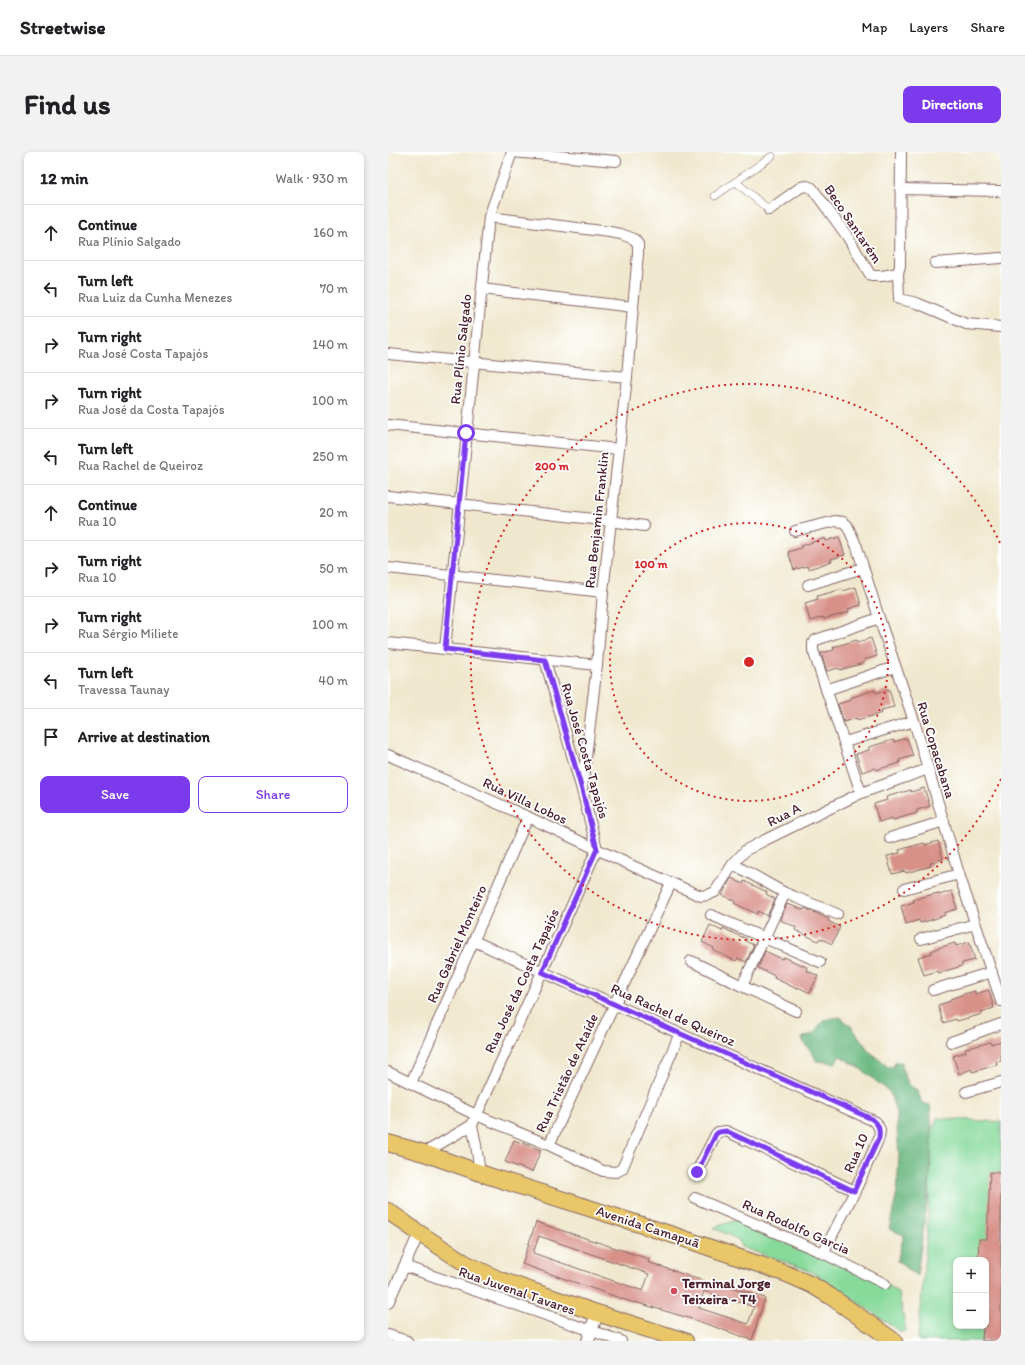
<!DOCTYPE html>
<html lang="en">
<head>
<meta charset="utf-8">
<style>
  :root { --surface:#fff; --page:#f2f2f2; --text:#202124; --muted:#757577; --line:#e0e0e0; --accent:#7c3aed }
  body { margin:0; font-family:Itim,sans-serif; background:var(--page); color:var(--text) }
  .controls { position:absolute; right:12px; bottom:12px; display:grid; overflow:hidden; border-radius:8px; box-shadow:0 2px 6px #0003 }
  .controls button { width:36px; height:36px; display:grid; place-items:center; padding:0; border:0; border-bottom:1px solid var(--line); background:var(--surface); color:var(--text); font:20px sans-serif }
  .stop { position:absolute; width:12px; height:12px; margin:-9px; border:3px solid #7c3aed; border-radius:50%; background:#fff }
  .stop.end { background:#7c3aed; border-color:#fff; box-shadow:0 1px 4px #0008 }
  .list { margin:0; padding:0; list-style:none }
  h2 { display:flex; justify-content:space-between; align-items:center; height:52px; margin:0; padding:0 16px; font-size:17px }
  h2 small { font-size:13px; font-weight:400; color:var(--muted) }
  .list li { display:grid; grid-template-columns:26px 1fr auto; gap:12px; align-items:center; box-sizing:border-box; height:56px; padding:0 16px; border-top:1px solid var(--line) }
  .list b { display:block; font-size:15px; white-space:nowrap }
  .list p { margin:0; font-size:13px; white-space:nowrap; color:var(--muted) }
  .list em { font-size:13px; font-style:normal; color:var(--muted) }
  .actions { display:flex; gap:8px; padding:12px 16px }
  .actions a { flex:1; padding:9px 0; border:1px solid var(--accent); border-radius:8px; text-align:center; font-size:14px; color:var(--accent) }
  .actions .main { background:var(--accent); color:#fff }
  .icon { flex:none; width:22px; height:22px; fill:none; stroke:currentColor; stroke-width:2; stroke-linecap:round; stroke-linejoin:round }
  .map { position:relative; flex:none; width:613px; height:1189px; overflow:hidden; border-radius:8px }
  header { display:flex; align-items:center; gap:24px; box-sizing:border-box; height:56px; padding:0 20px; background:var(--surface); border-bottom:1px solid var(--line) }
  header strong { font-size:19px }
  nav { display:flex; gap:22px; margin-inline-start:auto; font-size:14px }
  .intro { display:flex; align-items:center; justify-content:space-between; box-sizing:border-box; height:96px; padding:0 24px }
  h1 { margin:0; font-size:28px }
  .button { padding:10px 18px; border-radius:8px; background:var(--accent); color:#fff; font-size:14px; font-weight:700 }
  main { display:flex; gap:24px; padding:0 24px }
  aside { flex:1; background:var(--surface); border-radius:8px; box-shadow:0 2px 6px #0003 }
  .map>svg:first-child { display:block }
  .green { fill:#88da9b; stroke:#697c63; fill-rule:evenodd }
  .forest { fill:#6eba83; stroke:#5c6c57 }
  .building { fill:#d89189; fill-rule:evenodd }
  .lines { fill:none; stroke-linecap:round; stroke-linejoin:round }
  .pedestrian-casing { stroke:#846564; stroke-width:8 }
  .minor-casing { stroke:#846564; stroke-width:12 }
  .tertiary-casing { stroke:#846564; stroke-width:14 }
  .primary-casing { stroke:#846564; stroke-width:18 }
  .pedestrian { stroke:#fff; stroke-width:7 }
  .minor { stroke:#fff; stroke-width:10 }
  .tertiary { stroke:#fff; stroke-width:12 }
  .primary { stroke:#e9c769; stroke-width:16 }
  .route { stroke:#7c3aed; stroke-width:5 }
  .ring { fill:none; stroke:#d62828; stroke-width:2; stroke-dasharray:2 4 }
  .poi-dot { fill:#d1495b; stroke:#fff; stroke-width:1.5 }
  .labels { text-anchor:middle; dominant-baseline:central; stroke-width:3.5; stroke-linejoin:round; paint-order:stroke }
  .street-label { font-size:14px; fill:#4a1f2b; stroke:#fff }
  .poi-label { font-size:14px; font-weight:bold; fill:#4a1f2b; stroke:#fff; text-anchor:start }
  .centre { fill:#d62828; stroke:#fff; stroke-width:2 }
  .ring-label { font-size:12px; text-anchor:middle; font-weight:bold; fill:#d62828; stroke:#fff; stroke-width:3.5; stroke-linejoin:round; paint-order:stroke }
</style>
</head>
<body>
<header>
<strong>Streetwise</strong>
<nav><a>Map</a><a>Layers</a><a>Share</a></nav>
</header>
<div class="intro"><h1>Find us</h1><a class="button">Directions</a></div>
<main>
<aside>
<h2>12 min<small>Walk · 930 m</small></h2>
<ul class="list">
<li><svg class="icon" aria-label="ahead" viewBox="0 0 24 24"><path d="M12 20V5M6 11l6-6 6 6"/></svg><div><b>Continue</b><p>Rua Plínio Salgado</p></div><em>160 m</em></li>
<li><svg class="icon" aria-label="left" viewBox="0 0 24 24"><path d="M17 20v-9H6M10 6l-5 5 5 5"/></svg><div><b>Turn left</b><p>Rua Luiz da Cunha Menezes</p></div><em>70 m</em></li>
<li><svg class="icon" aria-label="right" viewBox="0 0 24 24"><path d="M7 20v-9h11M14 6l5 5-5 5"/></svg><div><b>Turn right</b><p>Rua José Costa Tapajós</p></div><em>140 m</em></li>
<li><svg class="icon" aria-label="right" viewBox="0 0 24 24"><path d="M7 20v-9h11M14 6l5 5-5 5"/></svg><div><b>Turn right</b><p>Rua José da Costa Tapajós</p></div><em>100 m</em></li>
<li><svg class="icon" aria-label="left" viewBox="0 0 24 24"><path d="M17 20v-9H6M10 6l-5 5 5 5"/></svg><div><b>Turn left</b><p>Rua Rachel de Queiroz</p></div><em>250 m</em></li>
<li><svg class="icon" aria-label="ahead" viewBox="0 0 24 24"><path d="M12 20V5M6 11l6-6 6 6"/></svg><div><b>Continue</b><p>Rua 10</p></div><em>20 m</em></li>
<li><svg class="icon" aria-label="right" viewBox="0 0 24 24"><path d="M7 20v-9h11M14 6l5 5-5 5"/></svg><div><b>Turn right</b><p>Rua 10</p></div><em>50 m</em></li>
<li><svg class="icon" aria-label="right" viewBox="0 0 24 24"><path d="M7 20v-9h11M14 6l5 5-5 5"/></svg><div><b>Turn right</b><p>Rua Sérgio Miliete</p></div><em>100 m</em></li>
<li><svg class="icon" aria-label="left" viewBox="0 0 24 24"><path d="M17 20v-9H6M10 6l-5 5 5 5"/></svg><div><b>Turn left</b><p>Travessa Taunay</p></div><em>40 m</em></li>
<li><svg class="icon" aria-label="arrive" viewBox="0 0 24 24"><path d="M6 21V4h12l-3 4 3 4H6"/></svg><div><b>Arrive at destination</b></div></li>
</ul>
<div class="actions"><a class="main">Save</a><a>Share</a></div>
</aside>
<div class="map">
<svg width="613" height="1189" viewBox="0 0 613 1189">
  <rect width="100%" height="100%" fill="#fff"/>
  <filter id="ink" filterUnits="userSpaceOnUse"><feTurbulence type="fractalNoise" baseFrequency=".025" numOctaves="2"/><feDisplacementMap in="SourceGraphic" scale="8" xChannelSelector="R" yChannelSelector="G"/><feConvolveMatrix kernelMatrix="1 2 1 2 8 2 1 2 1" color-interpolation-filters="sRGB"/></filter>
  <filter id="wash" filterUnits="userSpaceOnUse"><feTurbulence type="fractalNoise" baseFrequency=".012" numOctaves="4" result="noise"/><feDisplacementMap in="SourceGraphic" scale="16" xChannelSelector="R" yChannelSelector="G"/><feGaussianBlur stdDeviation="0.9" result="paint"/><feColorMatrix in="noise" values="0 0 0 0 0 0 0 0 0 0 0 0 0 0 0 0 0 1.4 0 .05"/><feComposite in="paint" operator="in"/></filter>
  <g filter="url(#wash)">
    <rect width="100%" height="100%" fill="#f0e8ce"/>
    <g class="green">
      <path d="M549 966 613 970V1189H532L530 1188 540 1068 544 978ZM568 1108H598V1174H568Z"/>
      <path d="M350 1066 500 1132 511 1142 518 1178 513 1180 431 1124 414 1116 353 1095 351 1088 326 1076C334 1071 343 1072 350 1066Z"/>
    </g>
    <path class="forest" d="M452 865 463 874 481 899 500 915H505L507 910H514V917L521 933 529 938 534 951 542 953C548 1007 536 1070 529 1124L509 1109 516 1083 501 1077 509 1041 511 1004 508 961 502 940 469 914 452 904 447 911 428 909C425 897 418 898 414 886L427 881C433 868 438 867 452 865Z"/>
    <g id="blocks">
      <g class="building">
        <path d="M451 385 457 403 443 407 444 409 430 414 420 417 419 414 406 418 400 400 413 396V394L437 386 438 389Z"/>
        <path d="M468 435 473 453 460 457 461 460 451 463 436 467V465L422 469 417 451 430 447 429 444 444 440 454 437 455 439Z"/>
        <path d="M483 486 489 504 476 508V511L462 515 452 518 451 516 439 519 433 501 446 498 445 495 452 493 469 488 470 490Z"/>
        <path d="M501 537 506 555 493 558 494 561 484 564 469 568V566L456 570 450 552 463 548 462 546 477 541 487 538 488 541Z"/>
        <path d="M519 586 525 604 511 608 512 611 498 615 488 618 487 616 474 620 468 602 481 598V595L491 592 505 588 506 590Z"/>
        <path d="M536 636 542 654 529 658V661L505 668 504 666 491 670 486 652 499 648 498 645 512 641 523 638V640Z"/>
        <path d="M550 689 555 707 542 711 543 714 518 721 517 719 504 722 499 704 512 701 511 698 525 694 536 691 537 693Z"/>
        <path d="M343 726 355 732 356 729 379 740 378 742 387 747 379 764 370 759 369 762 356 756 346 751 347 749 334 743Z"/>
        <path d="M564 739 569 757 556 761 557 763 543 768 532 771 531 768 518 772 513 754 526 750 525 748 535 745 550 741 551 743Z"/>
        <path d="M399 752 416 758 417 756 419 757 441 767 440 769 452 775 444 792 432 786 430 789 407 778 408 775 392 768Z"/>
        <path d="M322 773 334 779 335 776 347 782 359 787 357 789 366 793 358 810 350 806 348 809 325 798 326 796 314 790Z"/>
        <path d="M581 790 587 808 574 811V814L560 818 550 821 549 819 536 823 530 805 544 801 543 799 553 795 567 791 568 794Z"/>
        <path d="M377 799 394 807 396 805 409 811 419 815 418 818 430 824 422 841 410 835 409 837 386 826 387 824 370 816Z"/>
        <path d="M601 838 606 856 593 860 594 862 584 865 569 869 568 867 555 871 550 853 563 849 562 847 576 842 587 839V842Z"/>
        <path d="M613 889V909L608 910 609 913 584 920V917L571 922 565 904 578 900 577 897 592 893 602 890 603 892Z"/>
        <path d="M126 988 153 998 144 1020 117 1010Z"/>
        <path d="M602 1020 613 1021V1189H594L595 1174H598V1108H590L591 1087H599Z"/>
        <path d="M148 1070 261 1107 260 1110 306 1126 324 1131 325 1129 377 1146 364 1188 307 1168 247 1150 246 1151 134 1112ZM151 1084 261 1122 255 1139 145 1101ZM316 1139 366 1155 360 1172 311 1156Z"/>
      </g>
    </g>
  </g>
  <g filter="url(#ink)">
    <use href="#blocks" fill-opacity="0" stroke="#846564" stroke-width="1"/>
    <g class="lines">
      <defs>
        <g id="pedestrian">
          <path d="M348 30 381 58"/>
          <path d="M327 44 384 4"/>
        </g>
        <g id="minor">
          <path d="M124 0 228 9"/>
          <path d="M513 0 512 114 510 121 511 147 529 151 578 172 613 175"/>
          <path d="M512 37 613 39"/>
          <path d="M381 58 413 35 419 34 424 36 459 84 483 124H494L510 121"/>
          <path d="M101 65 222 80 233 82 246 87 250 92V102L245 155 239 225 215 440 209 513 194 638"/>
          <path d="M547 111 613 106"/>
          <path d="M94 137 245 155"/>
          <path d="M0 202 239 225"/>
          <path d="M0 273 230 297"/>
          <path d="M0 344 223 369 256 374"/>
          <path d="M407 379 447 369 455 370 459 373 469 395 491 466 526 569 571 722 613 849"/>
          <path d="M0 416 215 440"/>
          <path d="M420 433 475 416"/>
          <path d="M0 491 209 513"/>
          <path d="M57 497 101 65 124 0"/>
          <path d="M438 538 507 515"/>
          <path d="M457 590 526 569"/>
          <path d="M0 603 140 665 247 715 313 744 320 743 327 740 345 712 358 698 377 688 473 641 540 617"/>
          <path d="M473 641 425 498V491L428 488 491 466"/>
          <path d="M502 686 556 669"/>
          <path d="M345 712 397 741 449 762"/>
          <path d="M516 737 571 722"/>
          <path d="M323 763 432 810"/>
          <path d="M533 787 587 772"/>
          <path d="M86 789 488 970 492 978 491 986 467 1039 435 1101"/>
          <path d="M303 809 354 834 408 859"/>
          <path d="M354 834 397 741"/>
          <path d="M545 838 604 820"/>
          <path d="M563 890 613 872"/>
          <path d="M0 920 88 963 161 993 215 1019 228 1020 234 1017 237 1010 292 881"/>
          <path d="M23 931 140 665"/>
          <path d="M578 940 613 930"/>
          <path d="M84 973 154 820 209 697 194 638 157 508"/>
          <path d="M84 973 88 993 92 1021"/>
          <path d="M161 993 283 731"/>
          <path d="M36 1001 84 973"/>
          <path d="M309 1019 328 982 331 980 338 979 467 1039"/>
          <path d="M307 1046 435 1101 497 1132"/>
          <path d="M16 1114 233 1189"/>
          <path d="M0 1151 31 1081"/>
          <path d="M0 1183 19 1189"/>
        </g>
        <path id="tertiary" d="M200 1189 209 1161"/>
        <g id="primary">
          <path d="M0 991 36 1001 101 1024 285 1083 399 1122 424 1133 442 1144 506 1189"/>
          <path d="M0 1059 31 1081 77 1111 112 1128 209 1161 297 1189"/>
        </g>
      </defs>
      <use href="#pedestrian" class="pedestrian-casing"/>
      <use href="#minor" class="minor-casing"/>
      <use href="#tertiary" class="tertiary-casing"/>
      <use href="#primary" class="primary-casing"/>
      <use href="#pedestrian" class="pedestrian"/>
      <use href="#minor" class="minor"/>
      <use href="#tertiary" class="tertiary"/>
      <use href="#primary" class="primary"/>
    </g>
  </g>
  <g class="lines" filter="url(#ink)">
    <path class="route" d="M78 281 57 497 157 508 194 638 209 697 154 820 484 967C491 972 492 977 491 986L466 1039 338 979 331 980 328 982 309 1020"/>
  </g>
  <g class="ring">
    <circle cx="361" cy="510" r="139"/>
    <path d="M613 627A278 278 0 1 1 613 393"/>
  </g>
  <circle class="poi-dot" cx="286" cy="1139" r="4"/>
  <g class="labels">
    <g class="street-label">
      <text transform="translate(465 72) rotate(56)">Beco Santarém</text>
      <text transform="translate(73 197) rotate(-84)">Rua Plínio Salgado</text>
      <text transform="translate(209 368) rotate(-84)">Rua Benjamin Franklin</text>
      <text transform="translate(548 598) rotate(73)">Rua Copacabana</text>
      <text transform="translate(197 599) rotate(74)">Rua José Costa Tapajós</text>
      <text transform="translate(137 649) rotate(25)">Rua Villa Lobos</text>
      <text transform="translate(396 663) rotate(-27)">Rua A</text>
      <text transform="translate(69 792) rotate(-66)">Rua Gabriel Monteiro</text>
      <text transform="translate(134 829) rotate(-65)">Rua José da Costa Tapajós</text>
      <text transform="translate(285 863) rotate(24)">Rua Rachel de Queiroz</text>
      <text transform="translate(179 921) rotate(-65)">Rua Tristão de Ataíde</text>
      <text transform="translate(468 1001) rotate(-66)">Rua 10</text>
      <text transform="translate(260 1075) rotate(18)">Avenida Camapuã</text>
      <text transform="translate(408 1075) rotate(24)">Rua Rodolfo Garcia</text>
      <text transform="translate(129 1139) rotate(19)">Rua Juvenal Tavares</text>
    </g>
    <g class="poi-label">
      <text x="294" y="1131">Terminal Jorge<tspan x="294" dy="16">Teixeira - T4</tspan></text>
    </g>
  </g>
  <circle cx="361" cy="510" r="6" class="centre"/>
  <g class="ring-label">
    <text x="164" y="318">200 m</text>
    <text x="263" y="416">100 m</text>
  </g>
</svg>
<div class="controls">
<button>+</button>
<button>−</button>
</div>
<div class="stop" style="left:78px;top:281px"></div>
<div class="stop end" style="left:309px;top:1020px"></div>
</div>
</main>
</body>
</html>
